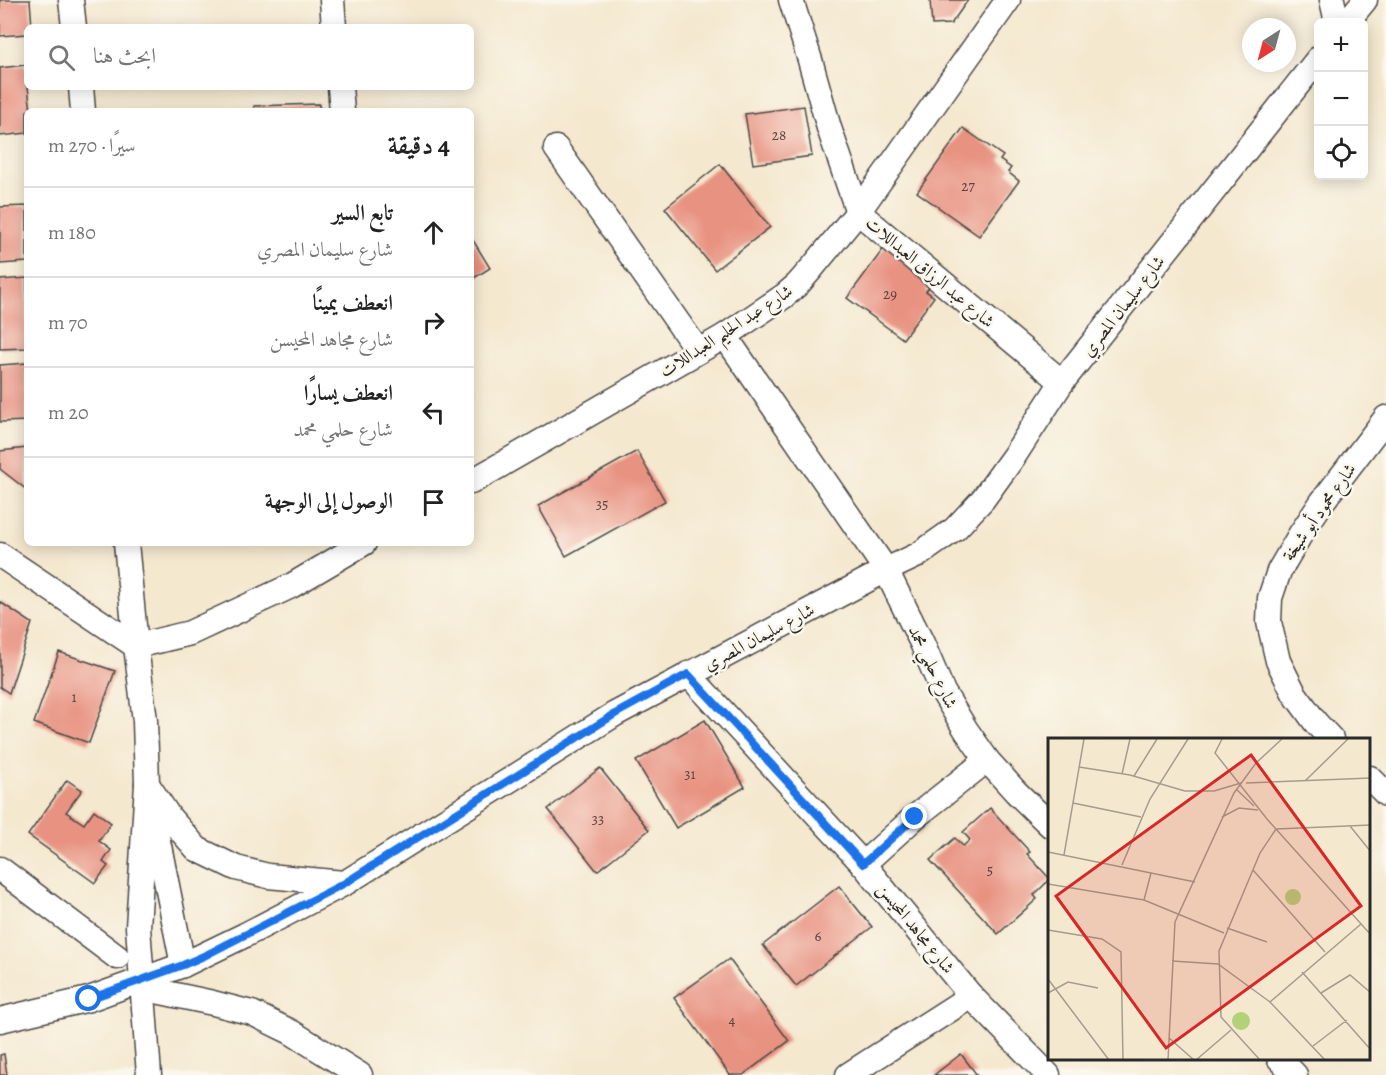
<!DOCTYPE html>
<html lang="ar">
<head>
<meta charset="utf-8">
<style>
  :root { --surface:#fff; --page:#f2f2f2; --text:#222; --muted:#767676; --line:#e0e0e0 }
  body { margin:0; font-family:Alegreya,Amiri,serif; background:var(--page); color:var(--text); direction:rtl }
  .controls { position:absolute; right:18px; top:18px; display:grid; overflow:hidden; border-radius:9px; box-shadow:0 3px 15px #0003 }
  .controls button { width:54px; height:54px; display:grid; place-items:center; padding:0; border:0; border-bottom:2px solid var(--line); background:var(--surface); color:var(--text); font:30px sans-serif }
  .compass { position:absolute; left:1242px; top:18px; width:54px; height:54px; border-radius:50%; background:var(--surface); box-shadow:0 3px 15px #0003; rotate:216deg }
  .stop { position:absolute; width:18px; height:18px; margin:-14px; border:4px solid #1a73e8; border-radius:50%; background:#fff }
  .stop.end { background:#1a73e8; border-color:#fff; box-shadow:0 2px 6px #0008 }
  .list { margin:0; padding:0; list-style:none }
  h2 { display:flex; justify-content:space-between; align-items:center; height:78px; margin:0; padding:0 24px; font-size:26px }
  h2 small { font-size:20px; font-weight:400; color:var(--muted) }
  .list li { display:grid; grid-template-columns:39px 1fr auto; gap:18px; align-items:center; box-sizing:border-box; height:90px; padding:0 24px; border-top:2px solid var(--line) }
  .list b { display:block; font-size:22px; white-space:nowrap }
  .list p { margin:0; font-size:20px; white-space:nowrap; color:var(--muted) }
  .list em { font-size:20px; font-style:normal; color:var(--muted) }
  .icon { flex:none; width:33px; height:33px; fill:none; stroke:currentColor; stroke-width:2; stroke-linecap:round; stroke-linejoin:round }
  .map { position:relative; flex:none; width:1386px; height:1075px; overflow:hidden; direction:ltr }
  .search { position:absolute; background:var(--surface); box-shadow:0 3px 15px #0003; left:24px; top:24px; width:450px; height:66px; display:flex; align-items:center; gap:15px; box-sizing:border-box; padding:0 21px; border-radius:9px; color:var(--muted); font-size:22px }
  .panel { position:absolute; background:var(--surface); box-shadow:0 3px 15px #0003; left:24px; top:108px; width:450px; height:438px; border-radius:9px; direction:rtl }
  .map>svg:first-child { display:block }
  .building { fill:#e89281 }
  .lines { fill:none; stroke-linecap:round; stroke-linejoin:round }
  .minor-casing { stroke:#494744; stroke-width:27 }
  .minor { stroke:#fff; stroke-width:24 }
  .route { stroke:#1a73e8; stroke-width:8 }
  .labels { text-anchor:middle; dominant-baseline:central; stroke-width:5; stroke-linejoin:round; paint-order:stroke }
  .number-label { font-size:15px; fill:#5a4540 }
  .street-label { font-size:18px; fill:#2b2b2b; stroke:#fbf7ec }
  .inset-road { fill:none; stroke:#a49c8d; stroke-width:1.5 }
  .view { fill:#d62828; fill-opacity:0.15; stroke:#d62828; stroke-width:3 }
  .inset-edge { fill:none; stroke:#2b2b2b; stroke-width:3 }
</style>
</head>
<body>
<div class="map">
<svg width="1386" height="1075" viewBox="0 0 1386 1075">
  <rect width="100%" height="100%" fill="#fbf7ec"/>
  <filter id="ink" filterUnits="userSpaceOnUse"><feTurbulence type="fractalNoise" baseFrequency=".0167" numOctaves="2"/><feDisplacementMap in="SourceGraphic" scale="12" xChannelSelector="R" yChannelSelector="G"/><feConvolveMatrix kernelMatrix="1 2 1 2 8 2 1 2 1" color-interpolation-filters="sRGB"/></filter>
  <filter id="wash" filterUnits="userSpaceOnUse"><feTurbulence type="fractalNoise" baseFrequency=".008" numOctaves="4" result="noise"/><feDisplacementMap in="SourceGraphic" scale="24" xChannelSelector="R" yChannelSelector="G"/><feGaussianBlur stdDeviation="1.35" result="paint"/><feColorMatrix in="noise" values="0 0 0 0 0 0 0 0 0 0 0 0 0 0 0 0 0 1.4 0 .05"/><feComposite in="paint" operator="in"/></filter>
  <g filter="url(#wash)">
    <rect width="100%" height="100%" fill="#f4e8cf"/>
    <g id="blocks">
      <g class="building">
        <path d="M0 0H30L32 27H27V34L0 36Z"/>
        <path d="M930 0H968L951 24 932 25Z"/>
        <path d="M26 65 27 87H28L31 111H27V133L0 136V68Z"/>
        <path d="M319 104V111H254V106Z"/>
        <path d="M804 106 812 156 753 164 745 114Z"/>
        <path d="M963 128 1003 156 1000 160 1011 168 1008 172 1019 181 979 236 917 192Z"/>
        <path d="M720 164 770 227 715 270 665 208Z"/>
        <path d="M27 206V262L0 264V207Z"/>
        <path d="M471 237 490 268 471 280Z"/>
        <path d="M887 244 935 279 926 291 934 297 903 339 847 298Z"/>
        <path d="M27 278V348L0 349V280Z"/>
        <path d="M27 363V421L0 422V365Z"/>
        <path d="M27 448V490L0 469V451Z"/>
        <path d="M637 451 665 501 566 556 538 506Z"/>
        <path d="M0 602 32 623 9 693 0 687Z"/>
        <path d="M59 652 115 671 89 743 34 723Z"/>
        <path d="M705 720 745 787 676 828 636 761Z"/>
        <path d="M600 768 649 830 597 871 548 809Z"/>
        <path d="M67 780 82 790 66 812 84 824 94 810 111 823 99 841 111 850 103 862 108 866 95 883 28 835Z"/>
        <path d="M990 808 1030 852 1027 854 1050 879 1034 895 1037 899 998 934 930 860 955 838 963 846 970 840 963 832Z"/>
        <path d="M839 886 872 927 796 986 763 945Z"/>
        <path d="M729 959 789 1041 743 1075H730L674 998Z"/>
        <path d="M4 1054 7 1075H0V1055Z"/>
        <path d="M961 1054 977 1075H934Z"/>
      </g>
    </g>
  </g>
  <g filter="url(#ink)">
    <use href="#blocks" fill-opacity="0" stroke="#494744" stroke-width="1.5"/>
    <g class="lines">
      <defs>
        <g id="minor">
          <path d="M71 0 74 27"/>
          <path d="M332 0 334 27"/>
          <path d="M791 0 810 60 829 128 858 212 1062 382"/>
          <path d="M1332 0 1337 22"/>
          <path d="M1347 22 1365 0"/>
          <path d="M81 87 83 111"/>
          <path d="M340 87 342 111"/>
          <path d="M556 148 698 351"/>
          <path d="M725 336 886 570 922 643 943 692 966 730 987 760 1016 792 1050 825"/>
          <path d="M471 482 725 336 784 296 798 284 812 268 858 212 1008 0"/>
          <path d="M126 543 136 646 145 721 147 784 138 927 149 1075"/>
          <path d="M0 555 136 646"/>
          <path d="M136 646 190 633 291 586 364 543"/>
          <path d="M688 674 863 864 971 996 1048 1075"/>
          <path d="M1331 739 1316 723 1294 693 1278 661 1269 622 1270 598 1279 571 1300 535 1322 502 1386 418"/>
          <path d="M1370 778 1386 794"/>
          <path d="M147 784 169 817 197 849 236 868 268 876 344 883"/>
          <path d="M153 816 183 965"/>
          <path d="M863 864 915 817 987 760"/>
          <path d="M0 869 117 957"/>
          <path d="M142 979 161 992 213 1003 252 1013 291 1032 360 1075"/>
          <path d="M0 1020 89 999 183 965 245 935 345 883 615 714 886 570 918 555 955 529 983 499 1014 456 1062 382 1318 59"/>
          <path d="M1279 1058 1295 1075"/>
          <path d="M848 1075 971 996"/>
        </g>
      </defs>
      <use href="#minor" class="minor-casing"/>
      <use href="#minor" class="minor"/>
    </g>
  </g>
  <g class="lines" filter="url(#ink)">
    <path class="route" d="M89 999 183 965 206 955 345 883 615 714 688 674 863 864 915 817"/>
  </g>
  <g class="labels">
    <g class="number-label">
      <text x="779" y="135">28</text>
      <text x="968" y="186">27</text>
      <text x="890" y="294">29</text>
      <text x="602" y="504">35</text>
      <text x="74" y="697">1</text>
      <text x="690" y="774">31</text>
      <text x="598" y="819">33</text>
      <text x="990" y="870">5</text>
      <text x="818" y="936">6</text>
      <text x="732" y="1020">4</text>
    </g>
    <g class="street-label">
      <text transform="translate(930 272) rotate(40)">شارع عبد الرزاق العبداللات</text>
      <text transform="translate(1123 306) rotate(-52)">شارع سليمان المصري</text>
      <text transform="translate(726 331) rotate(-33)">شارع عبد الحليم العبداللات</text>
      <text transform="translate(1319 512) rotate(-55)">شارع محمود أبو شيخة</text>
      <text transform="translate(759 637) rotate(-28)">شارع سليمان المصري</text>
      <text transform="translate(933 667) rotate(64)">شارع حلمي محمد</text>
      <text transform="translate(916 928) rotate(51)">شارع مجاهد المحيسن</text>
    </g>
  </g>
  <g transform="translate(1048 738)">
    <rect width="322" height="322" fill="#f4e8cf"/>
    <path d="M237 159a8 8 0 1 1 16 0a8 8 0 1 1-16 0ZM184 283a9 9 0 1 1 18 0a9 9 0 1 1-18 0Z" fill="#b3d179"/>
    <path class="inset-road" d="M174 1 167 15 219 81 323 197M31 29 82 37 137 53H166L193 45M74 36 82 1M86 38 109 1M257 43 300 1M198 45 323 40M188 51 206 68M25 65 93 79M174 79 191 70 210 72M302 88 323 114M228 91 323 87M0 114 147 144M16 117 36 1M74 127 102 61 140 1M205 132 277 214M0 146 96 162 176 195M96 162 103 135M179 190 219 204M0 192 54 201 73 214 75 322M124 223 170 226 222 264 277 322M254 234 323 312M0 241 61 322M0 255 20 244 50 250M273 255 302 237 323 255M222 264 313 186M121 300 146 322M265 308 299 282M120 322 127 184 186 55 208 25 234 1M148 322 183 292M212 322 173 279 171 213 212 115 228 91"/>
    <path class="view" d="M203 17 313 168 118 310 8 158Z"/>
    <rect width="322" height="322" class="inset-edge"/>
  </g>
</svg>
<div class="controls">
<button>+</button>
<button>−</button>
<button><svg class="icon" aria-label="locate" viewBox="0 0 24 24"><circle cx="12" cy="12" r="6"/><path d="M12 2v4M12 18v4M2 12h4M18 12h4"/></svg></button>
</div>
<svg class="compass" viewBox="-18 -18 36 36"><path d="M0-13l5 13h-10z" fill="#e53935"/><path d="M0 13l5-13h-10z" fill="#767676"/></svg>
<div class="stop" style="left:89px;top:999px"></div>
<div class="stop end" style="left:915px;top:817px"></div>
<div class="search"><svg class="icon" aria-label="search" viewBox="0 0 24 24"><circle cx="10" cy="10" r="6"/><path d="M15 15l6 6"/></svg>ابحث هنا</div>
<section class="panel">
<h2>4 دقيقة<small>سيرًا · 270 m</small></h2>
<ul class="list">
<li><svg class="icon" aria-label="ahead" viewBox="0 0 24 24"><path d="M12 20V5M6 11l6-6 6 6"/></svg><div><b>تابع السير</b><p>شارع سليمان المصري</p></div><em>180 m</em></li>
<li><svg class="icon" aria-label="right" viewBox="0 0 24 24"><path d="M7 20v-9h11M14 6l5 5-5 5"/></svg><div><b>انعطف يمينًا</b><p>شارع مجاهد المحيسن</p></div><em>70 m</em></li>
<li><svg class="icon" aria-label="left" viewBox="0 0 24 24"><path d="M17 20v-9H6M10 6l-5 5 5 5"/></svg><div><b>انعطف يسارًا</b><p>شارع حلمي محمد</p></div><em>20 m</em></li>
<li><svg class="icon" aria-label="arrive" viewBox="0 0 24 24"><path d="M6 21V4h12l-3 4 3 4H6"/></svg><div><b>الوصول إلى الوجهة</b></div></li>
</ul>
</section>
</div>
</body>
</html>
